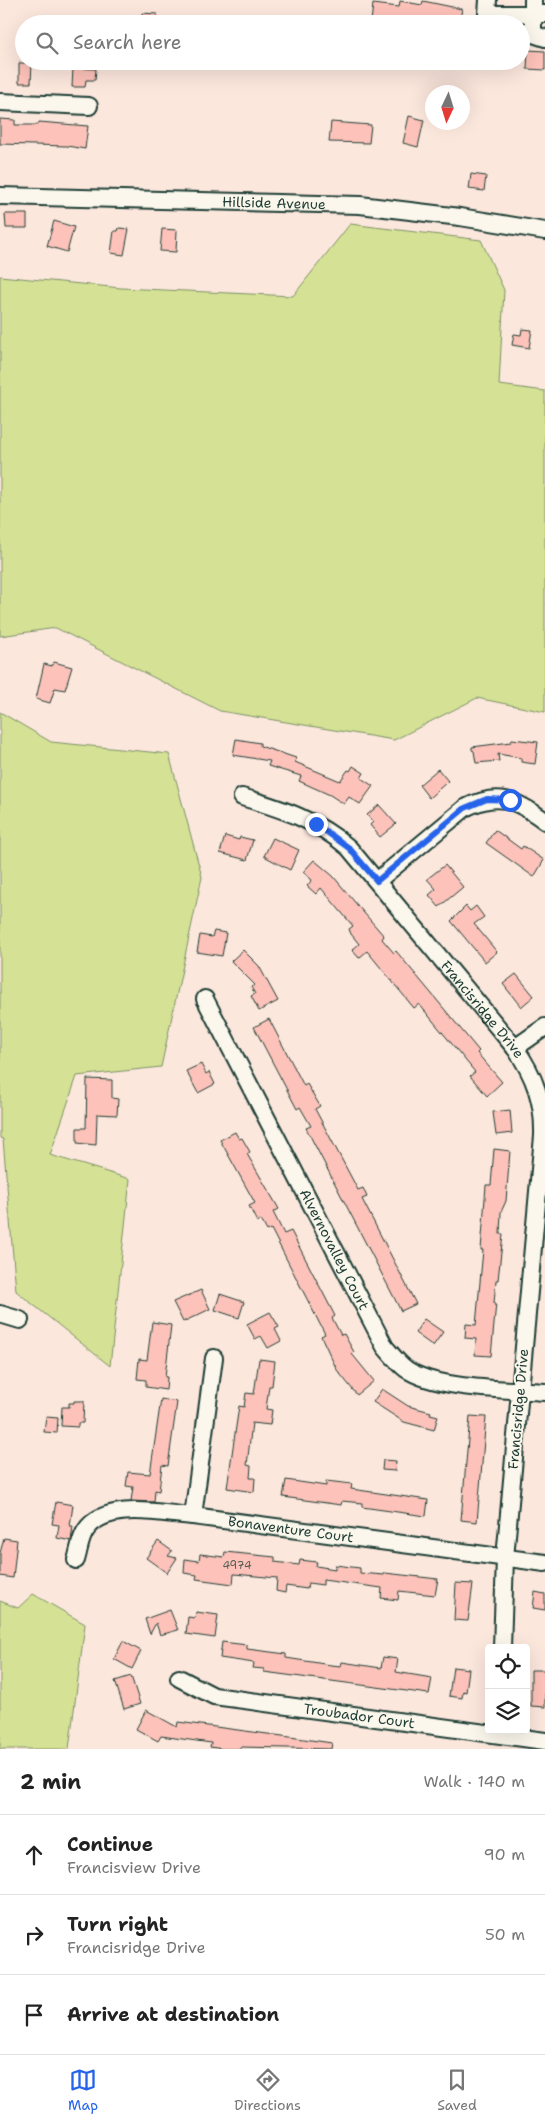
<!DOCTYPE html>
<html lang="en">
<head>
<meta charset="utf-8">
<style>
  :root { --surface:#fff; --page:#f6f6f6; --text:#222; --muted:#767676; --line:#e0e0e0; --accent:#2563eb }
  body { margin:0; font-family:"Shantell Sans",sans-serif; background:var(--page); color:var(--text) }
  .controls { position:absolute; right:15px; bottom:15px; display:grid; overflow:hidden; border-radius:5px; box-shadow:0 5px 20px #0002 }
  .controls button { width:45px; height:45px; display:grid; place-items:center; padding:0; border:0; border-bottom:1px solid var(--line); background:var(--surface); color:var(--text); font:25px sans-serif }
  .compass { position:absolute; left:425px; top:85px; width:45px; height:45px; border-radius:50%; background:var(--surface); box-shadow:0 5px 20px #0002; rotate:184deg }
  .stop { position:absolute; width:15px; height:15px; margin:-11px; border:4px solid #2563eb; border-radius:50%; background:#fff }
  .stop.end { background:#2563eb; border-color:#fff; box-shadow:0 1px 5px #0008 }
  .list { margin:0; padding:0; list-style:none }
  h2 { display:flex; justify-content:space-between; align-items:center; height:65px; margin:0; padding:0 20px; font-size:21px }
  h2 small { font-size:16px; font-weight:400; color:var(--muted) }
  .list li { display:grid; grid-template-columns:32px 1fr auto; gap:15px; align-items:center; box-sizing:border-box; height:80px; padding:0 20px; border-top:1px solid var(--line) }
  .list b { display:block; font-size:19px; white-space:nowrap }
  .list p { margin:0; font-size:16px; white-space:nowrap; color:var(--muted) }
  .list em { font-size:16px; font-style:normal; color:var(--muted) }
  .icon { flex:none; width:28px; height:28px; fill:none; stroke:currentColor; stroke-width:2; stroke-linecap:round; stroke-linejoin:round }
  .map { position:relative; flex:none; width:545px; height:1749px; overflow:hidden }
  .search { position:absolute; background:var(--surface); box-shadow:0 5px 20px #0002; left:15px; right:15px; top:15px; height:55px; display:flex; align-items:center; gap:12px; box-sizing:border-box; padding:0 18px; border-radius:28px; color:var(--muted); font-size:19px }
  .sheet { height:305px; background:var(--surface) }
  nav { display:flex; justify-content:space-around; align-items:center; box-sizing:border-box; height:70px; border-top:1px solid var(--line); background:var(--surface); font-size:14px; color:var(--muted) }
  nav a { display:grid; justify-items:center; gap:2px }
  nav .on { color:var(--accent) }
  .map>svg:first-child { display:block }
  .green { fill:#d5e295; stroke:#7a9064 }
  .building { fill:#fdc2b9; stroke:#1f3d34 }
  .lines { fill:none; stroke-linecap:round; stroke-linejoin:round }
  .minor-casing { stroke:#1f3d34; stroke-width:20 }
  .minor { stroke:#fbf7ec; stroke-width:16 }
  .route { stroke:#2563eb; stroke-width:6 }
  .labels { text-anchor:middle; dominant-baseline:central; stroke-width:4; stroke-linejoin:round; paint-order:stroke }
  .number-label { font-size:11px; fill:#565e55 }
  .street-label { font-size:14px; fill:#1f3d34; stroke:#fbf7ec }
</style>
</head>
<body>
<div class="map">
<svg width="545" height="1749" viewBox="0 0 545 1749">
  <rect width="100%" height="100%" fill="#fce7dd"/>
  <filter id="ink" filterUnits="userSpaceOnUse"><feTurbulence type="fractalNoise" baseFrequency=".02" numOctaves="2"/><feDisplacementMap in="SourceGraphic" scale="10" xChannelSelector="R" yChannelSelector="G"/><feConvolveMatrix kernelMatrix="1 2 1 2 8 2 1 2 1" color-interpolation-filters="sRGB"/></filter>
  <g filter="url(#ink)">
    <g class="green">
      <path d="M350 224 481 240 504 290 499 385 545 391V712L477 698 394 740 220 711 56 628 0 636V276L121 288 293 296Z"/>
      <path d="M0 712 51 742 169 754 202 877 161 1067 77 1076 50 1155 130 1179 110 1366 16 1291 3 1139 0 1138Z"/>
      <path d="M33 1594 85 1624 69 1749H0V1601L18 1608Z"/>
    </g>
    <g class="building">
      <path d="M400 1 422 5 423 1 462 9 459 24H409L389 19 388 24 371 22 373 4 399 7Z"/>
      <path d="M142 13 157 14 156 24H142Z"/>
      <path d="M528 50 545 51V70L527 69Z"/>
      <path d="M19 63H32L31 83H19Z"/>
      <path d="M73 68 96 69 95 80H86L85 87H72Z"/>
      <path d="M409 116 424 120 418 147 403 143Z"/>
      <path d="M0 119 15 120V125H38L39 122 88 126 85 149 67 146 0 144Z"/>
      <path d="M331 122 371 125 369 143 329 142Z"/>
      <path d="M471 174 486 176 484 191 469 189Z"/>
      <path d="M5 214H27V228H6Z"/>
      <path d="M54 221 74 227 67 252 47 246Z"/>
      <path d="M119 228 129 229 124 255 111 253 114 231H118Z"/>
      <path d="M162 229 177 230 176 252 160 251Z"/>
      <path d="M522 329 532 330 529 348 512 345 514 334 521 335Z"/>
      <path d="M54 662 72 667 65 690 55 688 50 703 36 699 44 664 52 666Z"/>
      <path d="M236 739 260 743V746L296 758 295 762 340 781 348 770 350 771 353 766 364 773 361 778 373 786 360 804 349 797 344 804 330 795 299 781 301 776 268 766 270 761 233 755Z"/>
      <path d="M512 739 538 742 535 764 521 762V758L498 754 499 761 476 763 474 751 472 750V747L511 742Z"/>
      <path d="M438 769 448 781 429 798 419 785Z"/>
      <path d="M379 805 396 824 380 837 370 825 373 822 367 815Z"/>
      <path d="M495 830 521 849 523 846 544 860 534 877 486 843Z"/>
      <path d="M225 836 239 840 240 837 253 840 247 860 220 853Z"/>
      <path d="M273 838 299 850 290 870 264 856Z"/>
      <path d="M314 860 333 876 358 906 384 936 382 939 394 953 396 951 431 993 479 1051 477 1053 502 1082 487 1096 470 1076 475 1072 419 1004 414 1008 367 951 359 958 352 950 359 944 351 934 349 929 353 926 321 888 316 894 307 886 312 880 303 872Z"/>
      <path d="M445 865 463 887 439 907 429 895 436 889 427 879Z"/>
      <path d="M466 906 470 911 476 906 484 917 474 924 497 952 485 962 451 921Z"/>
      <path d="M214 931 226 933 222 956 197 952 200 935 212 937Z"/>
      <path d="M243 950 259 966 278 1001 259 1011 251 996 255 994 251 987 255 985 231 961Z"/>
      <path d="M516 974 534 996 521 1007 503 984Z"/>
      <path d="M269 1019 304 1086 307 1084 320 1106 315 1109 358 1190 363 1188 367 1197 362 1199 416 1304 401 1311 306 1128 311 1126 300 1107 297 1109 254 1027Z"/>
      <path d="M201 1064 206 1074 209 1072 215 1084 198 1093 186 1071Z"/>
      <path d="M87 1079 112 1080V1098L118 1099 117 1115 97 1114 96 1145 77 1143V1128H86Z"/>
      <path d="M510 1110 512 1133 496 1135 493 1112Z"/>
      <path d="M235 1132 239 1139 242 1138 250 1152 247 1154 279 1209 273 1212 284 1234 291 1231 335 1316 332 1318 341 1335 344 1334 354 1352 352 1354 374 1381 357 1395 337 1370 321 1336 325 1334 271 1229 267 1231 261 1220 257 1222 249 1206 255 1203 220 1140Z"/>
      <path d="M494 1149 510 1151 506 1201 501 1212 500 1234H503L498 1280H496L494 1303H496L491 1356 475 1355 476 1339 465 1338 466 1324 476 1325 483 1250H481L486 1185H491Z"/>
      <path d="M201 1290 210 1309 183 1322 173 1302Z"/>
      <path d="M220 1294 244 1302 239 1318 215 1310Z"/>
      <path d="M270 1312 279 1327 275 1329 281 1341 268 1348 261 1336 255 1339 247 1324Z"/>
      <path d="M424 1319 443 1332 433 1346 415 1333Z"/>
      <path d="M152 1322 171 1325 165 1377H167L166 1390 146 1387V1380L137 1379 139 1359 147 1360Z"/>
      <path d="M259 1359 275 1361 272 1386H269L266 1409 272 1410 270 1425 252 1423 247 1465 251 1466 250 1478H255L254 1492 227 1488 239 1406 244 1407 246 1393 254 1394Z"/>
      <path d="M382 1389 408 1406 431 1412 430 1414 438 1416 434 1430 404 1422 373 1402Z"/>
      <path d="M161 1399 177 1402 168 1466 162 1465 159 1491 155 1490 154 1502 131 1501 133 1487 126 1486 128 1472 150 1474Z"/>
      <path d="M74 1401H84L83 1423H78V1427L61 1426 62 1407H69V1403H74Z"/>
      <path d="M470 1416 486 1417 477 1522 461 1520Z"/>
      <path d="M46 1417 58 1418 57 1433 44 1432Z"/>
      <path d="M383 1460 396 1461 395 1471 382 1470Z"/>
      <path d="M286 1480 326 1486V1481L352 1484 351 1489 428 1500 426 1516 362 1507V1503L342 1501 341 1505 283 1497Z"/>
      <path d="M56 1502 73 1505 70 1526H73L71 1541 57 1538 59 1525 52 1524Z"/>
      <path d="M4 1538 17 1540 13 1578 0 1576V1553Z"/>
      <path d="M158 1541 172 1551 168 1556 177 1558 167 1573 146 1558Z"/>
      <path d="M225 1552 275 1557V1562L299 1565 300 1560 317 1562 316 1566 335 1569V1565L360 1568V1573L384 1575 385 1573 438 1579 435 1595 399 1591 398 1600 381 1598 382 1588 323 1580V1585L308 1583 307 1589 286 1586 285 1593 276 1591 277 1578 234 1574 233 1584 196 1579 197 1575 184 1573 185 1559 199 1561 200 1554 224 1557Z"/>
      <path d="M456 1583 473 1584 468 1621 454 1620Z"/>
      <path d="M535 1592 545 1594V1610L533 1608Z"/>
      <path d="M170 1610 178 1630 160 1635 156 1623 150 1634 145 1619Z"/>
      <path d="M196 1612 218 1615 215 1638 186 1634 188 1617 195 1618Z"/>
      <path d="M123 1641 141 1651 132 1669 114 1659Z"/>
      <path d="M222 1642 247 1645V1649L286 1654V1658L331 1665 341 1666 342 1662 381 1668 383 1657 398 1659 396 1672 432 1678 429 1694 264 1672V1669L253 1668 254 1663 220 1658Z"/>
      <path d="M453 1667 469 1669 466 1692 463 1691 462 1698 449 1696Z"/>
      <path d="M531 1670H545V1707L531 1706Z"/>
      <path d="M131 1676 140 1704 124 1709 115 1681Z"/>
      <path d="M146 1710 177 1727 178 1722 290 1737 332 1743 331 1749 240 1747V1749H223L210 1747 211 1743 161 1736 158 1741 136 1729Z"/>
    </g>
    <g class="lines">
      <defs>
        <g id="minor">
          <path d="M488 0 487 14H545"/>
          <path d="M533 0V34L545 38"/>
          <path d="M0 102 89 106"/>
          <path id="s1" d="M0 196 360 205 460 217 545 231"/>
          <path id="s2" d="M242 797C282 809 317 820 349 848L515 1048C535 1076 544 1103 543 1136L505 1558 502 1648"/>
          <path d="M377 881 465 808C498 791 517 800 545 821"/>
          <path id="s3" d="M205 999 385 1347C392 1355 398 1363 406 1369 437 1390 507 1389 545 1392"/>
          <path d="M515 1048 545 1027"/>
          <path d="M0 1314 20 1320"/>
          <path id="s4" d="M214 1358 193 1516 545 1563"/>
          <path d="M76 1560C79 1551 80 1538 86 1530 106 1500 163 1514 193 1516"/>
          <path id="s5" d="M179 1678 214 1696 545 1741"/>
        </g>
      </defs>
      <use href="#minor" class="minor-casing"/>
      <use href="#minor" class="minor"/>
    </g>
  </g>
  <g class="lines" filter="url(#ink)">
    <path class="route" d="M316 824 349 848 377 881 465 808 487 799 510 800"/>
  </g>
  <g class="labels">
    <g class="number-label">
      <text x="237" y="1565">4974</text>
    </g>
    <g class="street-label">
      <text stroke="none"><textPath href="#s1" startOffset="274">Hillside Avenue</textPath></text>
      <text stroke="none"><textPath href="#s2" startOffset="329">Francisridge Drive</textPath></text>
      <text stroke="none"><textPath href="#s3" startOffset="282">Alvernovalley Court</textPath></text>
      <text transform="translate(518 1409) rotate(-85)">Francisridge Drive</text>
      <text stroke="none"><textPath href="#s4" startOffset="258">Bonaventure Court</textPath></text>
      <text stroke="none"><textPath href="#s5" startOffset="186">Troubador Court</textPath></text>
    </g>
  </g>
</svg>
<div class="controls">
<button><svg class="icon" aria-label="locate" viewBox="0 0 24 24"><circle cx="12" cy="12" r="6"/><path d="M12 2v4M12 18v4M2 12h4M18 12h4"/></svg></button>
<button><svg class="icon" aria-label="layers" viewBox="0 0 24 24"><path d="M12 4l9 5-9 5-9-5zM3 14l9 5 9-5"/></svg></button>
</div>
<svg class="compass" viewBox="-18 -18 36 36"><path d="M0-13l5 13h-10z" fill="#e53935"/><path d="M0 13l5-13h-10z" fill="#767676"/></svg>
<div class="stop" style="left:510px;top:800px"></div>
<div class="stop end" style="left:316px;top:824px"></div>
<div class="search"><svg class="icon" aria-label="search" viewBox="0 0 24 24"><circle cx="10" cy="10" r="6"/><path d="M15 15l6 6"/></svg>Search here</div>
</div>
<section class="sheet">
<h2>2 min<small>Walk · 140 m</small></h2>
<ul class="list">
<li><svg class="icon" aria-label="ahead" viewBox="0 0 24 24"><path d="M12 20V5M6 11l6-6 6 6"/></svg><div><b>Continue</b><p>Francisview Drive</p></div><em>90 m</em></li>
<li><svg class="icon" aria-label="right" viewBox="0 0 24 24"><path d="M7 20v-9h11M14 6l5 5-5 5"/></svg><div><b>Turn right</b><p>Francisridge Drive</p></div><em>50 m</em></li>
<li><svg class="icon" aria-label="arrive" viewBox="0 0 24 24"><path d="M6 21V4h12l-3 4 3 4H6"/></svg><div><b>Arrive at destination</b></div></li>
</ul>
</section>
<nav>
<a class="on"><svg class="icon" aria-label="map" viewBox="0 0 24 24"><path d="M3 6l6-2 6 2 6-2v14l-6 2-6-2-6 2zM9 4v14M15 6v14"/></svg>Map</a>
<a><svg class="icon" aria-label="directions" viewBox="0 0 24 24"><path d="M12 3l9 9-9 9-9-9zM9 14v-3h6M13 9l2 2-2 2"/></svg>Directions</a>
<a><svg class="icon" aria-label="saved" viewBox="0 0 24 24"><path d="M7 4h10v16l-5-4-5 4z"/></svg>Saved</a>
</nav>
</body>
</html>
